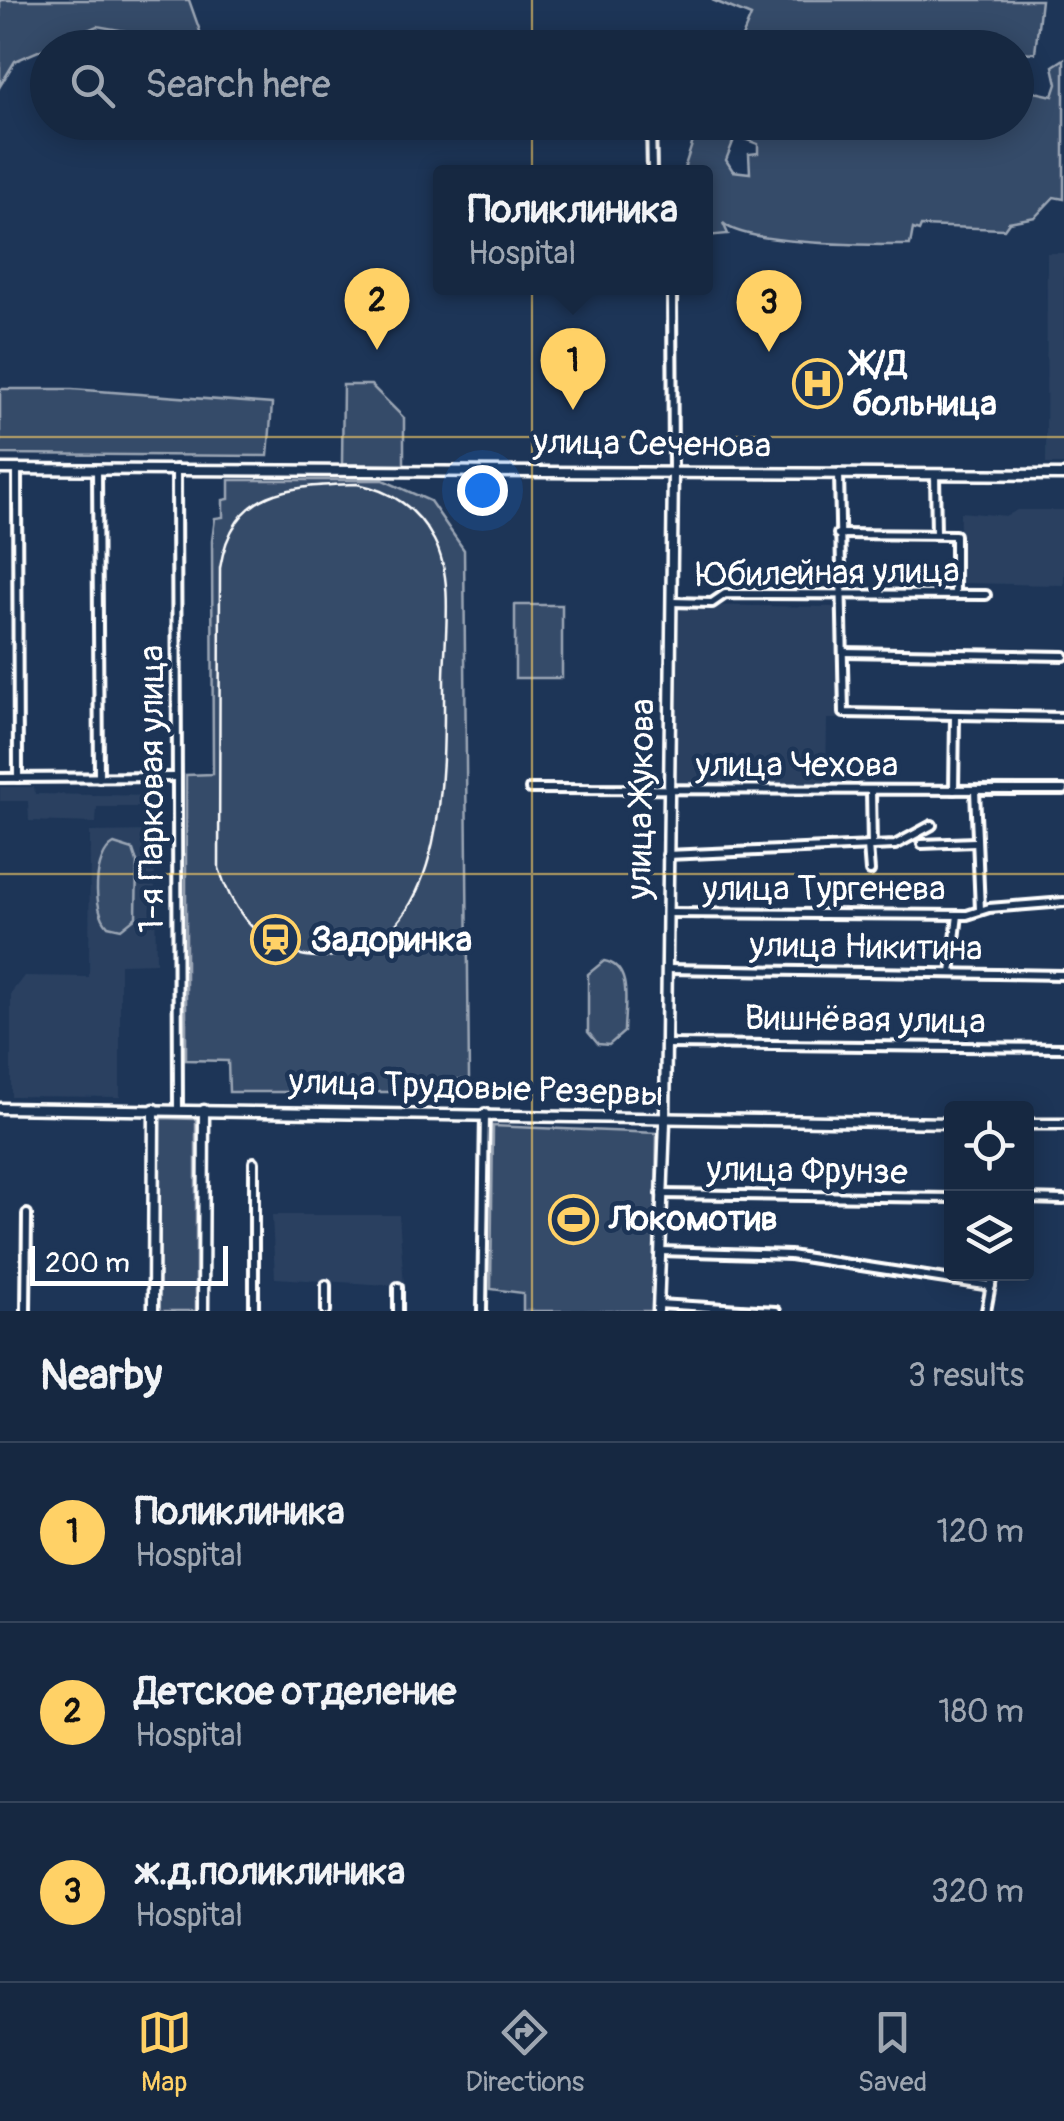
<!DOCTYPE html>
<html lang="en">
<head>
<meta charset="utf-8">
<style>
  :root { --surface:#162841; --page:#1f3048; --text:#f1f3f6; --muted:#9ea6b1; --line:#35445a; --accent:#ffd166 }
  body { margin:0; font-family:Pangolin,sans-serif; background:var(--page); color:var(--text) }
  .controls { position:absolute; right:30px; bottom:30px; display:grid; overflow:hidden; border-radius:10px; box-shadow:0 5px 25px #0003 }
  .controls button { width:90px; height:90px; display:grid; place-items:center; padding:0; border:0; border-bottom:2px solid var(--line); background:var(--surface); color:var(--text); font:50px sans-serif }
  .scale { position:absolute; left:30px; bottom:25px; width:198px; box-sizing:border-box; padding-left:10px; border:5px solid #fff; border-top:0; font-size:28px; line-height:35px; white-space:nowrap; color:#fff; -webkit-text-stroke:8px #1d3557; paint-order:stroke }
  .you { position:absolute; left:482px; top:490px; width:35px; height:35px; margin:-25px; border:8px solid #fff; border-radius:50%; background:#1a73e8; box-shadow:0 0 0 15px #1a73e833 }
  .badge { display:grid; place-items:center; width:65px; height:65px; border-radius:50%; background:var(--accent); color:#111; font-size:32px; font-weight:700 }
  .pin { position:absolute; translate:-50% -82px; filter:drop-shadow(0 2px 5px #0008) }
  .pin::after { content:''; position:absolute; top:52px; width:35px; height:30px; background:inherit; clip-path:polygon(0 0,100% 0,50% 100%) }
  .popup { position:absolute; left:433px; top:165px; width:280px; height:130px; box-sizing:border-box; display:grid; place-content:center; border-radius:10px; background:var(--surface); filter:drop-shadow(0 2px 8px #0005); font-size:32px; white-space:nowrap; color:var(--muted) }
  .popup b { font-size:38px; color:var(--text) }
  .popup::after { content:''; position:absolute; left:50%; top:100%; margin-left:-20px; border:20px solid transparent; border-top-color:var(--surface) }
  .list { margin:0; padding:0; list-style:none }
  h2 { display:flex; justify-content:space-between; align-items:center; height:130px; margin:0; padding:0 40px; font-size:42px }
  h2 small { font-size:32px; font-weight:400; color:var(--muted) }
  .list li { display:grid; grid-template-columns:65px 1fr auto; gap:30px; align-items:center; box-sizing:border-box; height:180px; padding:0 40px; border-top:2px solid var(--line) }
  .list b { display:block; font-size:38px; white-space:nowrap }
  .list p { margin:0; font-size:32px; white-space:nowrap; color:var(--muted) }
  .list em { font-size:32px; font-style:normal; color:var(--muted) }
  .icon { flex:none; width:55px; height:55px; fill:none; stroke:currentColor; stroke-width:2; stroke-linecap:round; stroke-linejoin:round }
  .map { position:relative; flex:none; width:1064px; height:1311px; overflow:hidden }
  .search { position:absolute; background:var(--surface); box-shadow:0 5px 25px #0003; left:30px; right:30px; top:30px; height:110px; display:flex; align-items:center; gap:25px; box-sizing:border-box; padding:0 35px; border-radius:55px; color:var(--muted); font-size:38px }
  .sheet { height:670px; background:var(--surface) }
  nav { display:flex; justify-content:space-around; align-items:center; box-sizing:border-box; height:140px; border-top:2px solid var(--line); background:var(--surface); font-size:28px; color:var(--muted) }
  nav a { display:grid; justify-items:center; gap:5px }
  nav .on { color:var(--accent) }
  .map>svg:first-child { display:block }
  .built { fill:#2a4161 }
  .green { fill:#364b69; stroke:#9aa5b4; stroke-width:2.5 }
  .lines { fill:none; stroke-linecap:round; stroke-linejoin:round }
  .street-casing { stroke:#fff; stroke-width:14 }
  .secondary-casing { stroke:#fff; stroke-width:15 }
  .street { stroke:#1d3557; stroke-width:6 }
  .secondary { stroke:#1d3557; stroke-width:8 }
  .rail { stroke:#fff; stroke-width:2.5 }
  .grid { fill:none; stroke:#ffd166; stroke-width:2.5; stroke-opacity:0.55 }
  .labels { text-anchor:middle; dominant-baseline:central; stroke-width:9; stroke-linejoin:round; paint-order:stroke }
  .poi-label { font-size:35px; font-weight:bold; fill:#fff; stroke:#1d3557; text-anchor:start }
  .street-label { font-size:35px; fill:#fff; stroke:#1d3557 }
</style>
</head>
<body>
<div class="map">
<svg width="1064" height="1311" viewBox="0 0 1064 1311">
  <rect width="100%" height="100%" fill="#1d3557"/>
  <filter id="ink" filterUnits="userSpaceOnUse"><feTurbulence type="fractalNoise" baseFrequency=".01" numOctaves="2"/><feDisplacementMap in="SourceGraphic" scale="20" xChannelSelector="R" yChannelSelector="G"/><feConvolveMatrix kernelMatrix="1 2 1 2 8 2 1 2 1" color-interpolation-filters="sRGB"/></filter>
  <g filter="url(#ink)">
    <g class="built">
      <path d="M1047 253H1064V464H1046Z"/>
      <path d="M1017 510H1064V585L959 583 960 512 1007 516Z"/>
      <path d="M676 605 840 607 838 719H827L826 784H676Z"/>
      <path d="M0 787H34L35 794 157 796V807H97L96 823 29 821 28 801H0Z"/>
      <path d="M154 831 156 963 120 964V1097L11 1096V993L24 976 89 977 90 832Z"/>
      <path d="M272 1215H399L404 1286 275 1278Z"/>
    </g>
    <g class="green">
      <path d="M0 0H189L201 34 192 47H158L154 36 97 26 15 61 0 86Z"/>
      <path d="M712 0H1041L1035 53 1017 52 1016 48 738 47 751 16Z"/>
      <path d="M1064 59V199L1054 197 1035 217 1009 222 1004 229 921 226 919 231 913 229 910 245C873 245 745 245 723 223L728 234 706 236V172H683L696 132 711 133V128L733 142 726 160 733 171 750 173 749 154 758 153V144L734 135 727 123 864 122 866 128 874 127V122H1016L1017 88 1053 96 1057 84 1053 66Z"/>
      <path d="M343 385H371L404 418V465L342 464Z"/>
      <path d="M0 389H72L272 404 268 456 0 454Z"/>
      <path d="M229 480H383L430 501 464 550 469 1079 433 1080 432 1092H229L228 1061 186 1060V775L213 774 212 541 215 518 223 517V500L229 499Z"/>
      <rect x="515" y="605" width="47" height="73"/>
      <path d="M114 844 133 850 137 862 136 917 121 929 108 926C92 910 93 855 114 844Z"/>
      <path d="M604 961C634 966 624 1008 624 1032L609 1045 598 1044 588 1032V974Z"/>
      <path d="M160 1118 196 1119V1311H159Z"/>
      <path d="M493 1126 657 1133 654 1311H523V1293L491 1289Z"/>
    </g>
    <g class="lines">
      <defs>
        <g id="street">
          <path d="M569 48H611"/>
          <path d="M651 122 652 172"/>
          <path d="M672 288 673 472"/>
          <path d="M17 469 18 778"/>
          <path d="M97 469 99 778"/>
          <path d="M176 469 178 1110"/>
          <path d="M839 473 844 713 1064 717"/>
          <path d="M935 474 936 534"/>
          <path d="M838 534 955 535V594"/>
          <path d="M671 602 712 603 725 594 986 595"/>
          <path d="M843 652 1064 656"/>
          <path d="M0 778 177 777"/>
          <path d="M530 789 1064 790"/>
          <path d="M871 790 872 846"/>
          <path d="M954 790 955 716"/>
          <path d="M975 790 980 910"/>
          <path d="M922 844 975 842"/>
          <path d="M868 846 870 871"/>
          <path d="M667 855 895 845 932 825"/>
          <path d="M667 913 967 915 989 908 1064 902"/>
          <path d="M667 969 1064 975"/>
          <path d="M951 973 958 915"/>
          <path d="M666 1044 1064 1048"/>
          <path d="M661 1194 952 1198"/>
          <path d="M1026 1199 1064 1200"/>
          <path d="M660 1251 790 1255 991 1286"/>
          <path d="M326 1285V1311"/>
          <path d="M398 1287V1311"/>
          <path d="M658 1304 776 1311"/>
          <path d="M26 1311 27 1214"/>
          <path d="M254 1311V1162"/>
          <path d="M482 1311 485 1113"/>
          <path d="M986 1311 993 1274"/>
        </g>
        <g id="secondary">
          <path d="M0 469 1064 475"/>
          <path d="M0 1108 952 1123"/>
          <path d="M1026 1124H1064"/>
          <path d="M153 1311 154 1109"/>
          <path d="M203 1311 204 1110"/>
          <path d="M658 1311 665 1121 673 472"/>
        </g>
      </defs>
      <use href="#street" class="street-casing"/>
      <use href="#secondary" class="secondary-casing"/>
      <use href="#street" class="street"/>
      <use href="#secondary" class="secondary"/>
      <path class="rail" d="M357 484C392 491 417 508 434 540 454 578 445 634 444 676 444 757 450 926 350 953 330 958 310 959 290 952 253 938 230 905 219 868L220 568C233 488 289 486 357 484Z"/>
    </g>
  </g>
  <path class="grid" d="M532 0V48M532 122V1311M0 437H1064M0 874H1064"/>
  <defs>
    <symbol id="hospital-ring" viewBox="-11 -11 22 22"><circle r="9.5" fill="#1d3557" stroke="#ffd166" stroke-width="1.5"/><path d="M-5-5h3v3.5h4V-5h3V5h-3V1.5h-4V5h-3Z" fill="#ffd166"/></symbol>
    <symbol id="station-ring" viewBox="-11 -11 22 22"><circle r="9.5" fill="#1d3557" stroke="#ffd166" stroke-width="1.5"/><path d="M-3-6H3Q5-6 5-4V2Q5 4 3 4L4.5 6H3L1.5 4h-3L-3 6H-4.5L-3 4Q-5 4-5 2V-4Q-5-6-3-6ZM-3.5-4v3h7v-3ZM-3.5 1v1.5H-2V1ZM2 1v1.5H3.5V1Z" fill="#ffd166"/></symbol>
    <symbol id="stadium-ring" viewBox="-11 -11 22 22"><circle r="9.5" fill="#1d3557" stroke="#ffd166" stroke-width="1.5"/><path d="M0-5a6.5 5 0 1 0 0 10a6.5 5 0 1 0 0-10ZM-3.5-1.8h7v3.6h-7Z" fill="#ffd166"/></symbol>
  </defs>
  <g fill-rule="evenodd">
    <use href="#hospital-ring" x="790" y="356" width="55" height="55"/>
    <use href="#station-ring" x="248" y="912" width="55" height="55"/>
    <use href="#stadium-ring" x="546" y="1192" width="55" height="55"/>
  </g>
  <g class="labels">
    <g class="poi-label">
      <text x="852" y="364">Ж/Д<tspan x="852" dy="40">больница</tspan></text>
      <text x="311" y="940">Задоринка</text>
      <text x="609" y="1219">Локомотив</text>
    </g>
    <g class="street-label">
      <text transform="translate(652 444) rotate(1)">улица Сеченова</text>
      <text transform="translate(828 573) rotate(-1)">Юбилейная улица</text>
      <text x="797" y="765">улица Чехова</text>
      <text transform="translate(152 789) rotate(-90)">1-я Парковая улица</text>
      <text transform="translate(641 799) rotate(-89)">улица Жукова</text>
      <text x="824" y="889">улица Тургенева</text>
      <text transform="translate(866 947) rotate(1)">улица Никитина</text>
      <text transform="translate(865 1020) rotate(1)">Вишнёвая улица</text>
      <text transform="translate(476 1088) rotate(2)">улица Трудовые Резервы</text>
      <text transform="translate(807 1171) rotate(1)">улица Фрунзе</text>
    </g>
  </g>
</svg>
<div class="controls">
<button><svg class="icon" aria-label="locate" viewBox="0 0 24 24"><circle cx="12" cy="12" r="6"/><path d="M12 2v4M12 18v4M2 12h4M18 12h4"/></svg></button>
<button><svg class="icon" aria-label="layers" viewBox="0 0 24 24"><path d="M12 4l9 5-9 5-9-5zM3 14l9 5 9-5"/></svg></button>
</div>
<div class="scale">200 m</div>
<div class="you"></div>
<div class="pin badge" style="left:573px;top:410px">1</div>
<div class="popup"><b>Поликлиника</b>Hospital</div>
<div class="pin badge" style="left:377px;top:350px">2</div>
<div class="pin badge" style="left:769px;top:352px">3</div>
<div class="search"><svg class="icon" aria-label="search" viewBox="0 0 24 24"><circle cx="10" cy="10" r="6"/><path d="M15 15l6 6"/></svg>Search here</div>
</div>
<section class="sheet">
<h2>Nearby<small>3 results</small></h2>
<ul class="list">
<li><span class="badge">1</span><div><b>Поликлиника</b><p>Hospital</p></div><em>120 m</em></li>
<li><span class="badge">2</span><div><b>Детское отделение</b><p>Hospital</p></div><em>180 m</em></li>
<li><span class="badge">3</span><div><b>ж.д.поликлиника</b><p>Hospital</p></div><em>320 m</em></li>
</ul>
</section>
<nav>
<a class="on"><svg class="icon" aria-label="map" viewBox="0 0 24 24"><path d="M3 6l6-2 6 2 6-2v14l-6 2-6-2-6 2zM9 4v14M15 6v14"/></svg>Map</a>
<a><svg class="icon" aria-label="directions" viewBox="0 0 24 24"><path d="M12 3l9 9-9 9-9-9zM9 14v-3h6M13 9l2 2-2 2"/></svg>Directions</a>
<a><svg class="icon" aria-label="saved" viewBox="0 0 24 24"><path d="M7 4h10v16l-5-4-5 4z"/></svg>Saved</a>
</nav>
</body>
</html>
